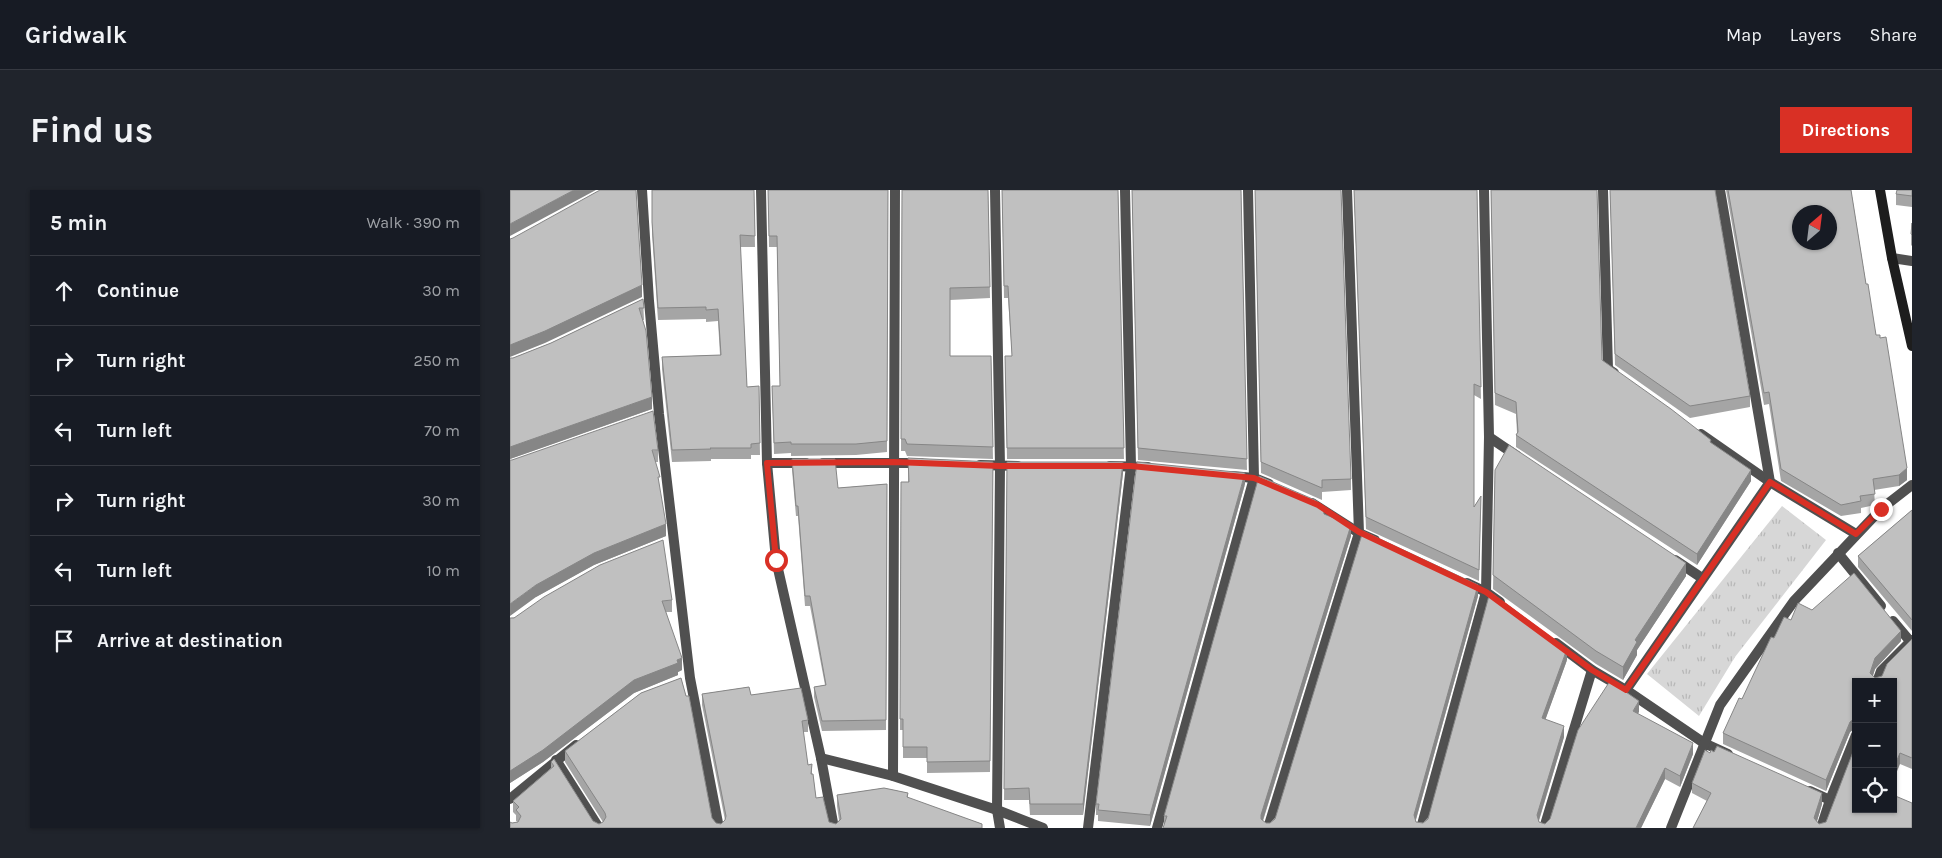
<!DOCTYPE html>
<html lang="en">
<head>
<meta charset="utf-8">
<style>
  :root { --surface:#171b24; --page:#20242c; --text:#f1f3f6; --muted:#9ea1a6; --line:#363941; --accent:#d93025 }
  body { margin:0; font-family:Karla,sans-serif; background:var(--page); color:var(--text) }
  .controls { position:absolute; right:15px; bottom:15px; display:grid; overflow:hidden; border-radius:0px; box-shadow:0 1px 4px #0004 }
  .controls button { width:45px; height:45px; display:grid; place-items:center; padding:0; border:0; border-bottom:1px solid var(--line); background:var(--surface); color:var(--text); font:25px sans-serif }
  .compass { position:absolute; left:1282px; top:15px; width:45px; height:45px; border-radius:50%; background:var(--surface); box-shadow:0 1px 4px #0004; rotate:28deg }
  .stop { position:absolute; width:15px; height:15px; margin:-11px; border:4px solid #d93025; border-radius:50%; background:#fff }
  .stop.end { background:#d93025; border-color:#fff; box-shadow:0 1px 5px #0008 }
  .list { margin:0; padding:0; list-style:none }
  h2 { display:flex; justify-content:space-between; align-items:center; height:65px; margin:0; padding:0 20px; font-size:21px }
  h2 small { font-size:16px; font-weight:400; color:var(--muted) }
  .list li { display:grid; grid-template-columns:32px 1fr auto; gap:15px; align-items:center; box-sizing:border-box; height:70px; padding:0 20px; border-top:1px solid var(--line) }
  .list b { display:block; font-size:19px; white-space:nowrap }
  .list em { font-size:16px; font-style:normal; color:var(--muted) }
  .icon { flex:none; width:28px; height:28px; fill:none; stroke:currentColor; stroke-width:2; stroke-linecap:round; stroke-linejoin:round }
  .map { position:relative; flex:none; width:1402px; height:638px; overflow:hidden; border-radius:0px }
  header { display:flex; align-items:center; gap:30px; box-sizing:border-box; height:70px; padding:0 25px; background:var(--surface); border-bottom:1px solid var(--line) }
  header strong { font-size:24px }
  nav { display:flex; gap:28px; margin-inline-start:auto; font-size:18px }
  .intro { display:flex; align-items:center; justify-content:space-between; box-sizing:border-box; height:120px; padding:0 30px }
  h1 { margin:0; font-size:35px }
  .button { padding:12px 22px; border-radius:0px; background:var(--accent); color:#fff; font-size:18px; font-weight:700 }
  main { display:flex; gap:30px; padding:0 30px }
  aside { flex:1; background:var(--surface); border-radius:0px; box-shadow:0 1px 4px #0004 }
  .map>svg:first-child { display:block }
  .park { fill:url(#park-tufts) }
  .lines { fill:none; stroke-linecap:round; stroke-linejoin:round }
  .street { stroke:#505050; stroke-width:10 }
  .secondary { stroke:#1d1d1d; stroke-width:10 }
  .wall { fill:#a5a5a5 }
  .shaded-wall { fill:#868686 }
  .building { fill:#c0c0c0; stroke:#868686; fill-rule:evenodd }
  .route { stroke:#d93025; stroke-width:6 }
</style>
</head>
<body>
<header>
<strong>Gridwalk</strong>
<nav><a>Map</a><a>Layers</a><a>Share</a></nav>
</header>
<div class="intro"><h1>Find us</h1><a class="button">Directions</a></div>
<main>
<aside>
<h2>5 min<small>Walk · 390 m</small></h2>
<ul class="list">
<li><svg class="icon" aria-label="ahead" viewBox="0 0 24 24"><path d="M12 20V5M6 11l6-6 6 6"/></svg><div><b>Continue</b></div><em>30 m</em></li>
<li><svg class="icon" aria-label="right" viewBox="0 0 24 24"><path d="M7 20v-9h11M14 6l5 5-5 5"/></svg><div><b>Turn right</b></div><em>250 m</em></li>
<li><svg class="icon" aria-label="left" viewBox="0 0 24 24"><path d="M17 20v-9H6M10 6l-5 5 5 5"/></svg><div><b>Turn left</b></div><em>70 m</em></li>
<li><svg class="icon" aria-label="right" viewBox="0 0 24 24"><path d="M7 20v-9h11M14 6l5 5-5 5"/></svg><div><b>Turn right</b></div><em>30 m</em></li>
<li><svg class="icon" aria-label="left" viewBox="0 0 24 24"><path d="M17 20v-9H6M10 6l-5 5 5 5"/></svg><div><b>Turn left</b></div><em>10 m</em></li>
<li><svg class="icon" aria-label="arrive" viewBox="0 0 24 24"><path d="M6 21V4h12l-3 4 3 4H6"/></svg><div><b>Arrive at destination</b></div></li>
</ul>
</aside>
<div class="map">
<svg width="1402" height="638" viewBox="0 0 1402 638">
  <defs>
    <pattern id="park-tufts" width="24" height="20" patternUnits="userSpaceOnUse" patternTransform="scale(1.25)"><rect width="24" height="20" fill="#d7d7d7"/><path d="M3 7l-1-3M5 7V3M7 7l1-3M15 17l-1-3M17 17v-4M19 17l1-3" fill="none" stroke="#b7b7b7"/></pattern>
  </defs>
  <rect width="100%" height="100%" fill="#fff"/>
  <path class="park" d="M1272 316 1316 350 1225 467 1189 526 1137 484Z"/>
  <g class="lines">
    <g class="street">
      <path d="M132 0 139 111 149 224 180 488 209 638"/>
      <path d="M251 0 257 273 266 370 311 568 324 638"/>
      <path d="M485 0 490 276 487 620 490 638"/>
      <path d="M1093 0 1098 179 1104 183"/>
      <path d="M1382 68 1402 71"/>
      <path d="M1191 244 1260 292 1346 344"/>
      <path d="M979 247 1007 266"/>
      <path d="M257 273H296"/>
      <path d="M313 273H411"/>
      <path d="M470 275 508 276"/>
      <path d="M600 276 638 277"/>
      <path d="M722 286 744 288 759 294"/>
      <path d="M802 313 849 343 865 350"/>
      <path d="M1328 363 1371 416"/>
      <path d="M1165 370 1192 388"/>
      <path d="M957 393 976 402 990 412"/>
      <path d="M1383 431 1400 451"/>
      <path d="M1046 453 1082 480 1116 500 1194 553 1218 564"/>
      <path d="M1367 492 1371 481 1402 450"/>
      <path d="M1116 500 1260 292 1210 0"/>
      <path d="M311 568 383 586 487 620 533 638"/>
      <path d="M46 570 89 638"/>
      <path d="M383 586 385 0"/>
      <path d="M1300 601 1320 610"/>
      <path d="M0 609 66 555"/>
      <path d="M578 638 621 276 615 0"/>
      <path d="M647 638 744 288 738 0"/>
      <path d="M758 638 849 343 837 0"/>
      <path d="M911 638 976 402 979 247 974 0"/>
      <path d="M1034 638 1082 480"/>
      <path d="M1161 638 1210 515 1284 411 1371 319 1402 295"/>
      <path d="M1311 638 1320 610 1346 545"/>
    </g>
    <path class="secondary" d="M1370 0 1382 68 1402 156"/>
  </g>
  <g class="wall">
    <path d="M142 0H244L245 57H230L237 197 249 196 250 265H241V269H201V271L162 272 152 179V167L210 165 208 131 196 132V129L148 130 142 44Z"/>
    <path d="M258 0H378L377 262 346 265 281 266V263L264 264 262 196H270L267 57H259Z"/>
    <path d="M392 0H478L480 108 440 110V166H481L483 269 397 266 395 261H391Z"/>
    <path d="M492 0H608L614 269H497L495 166H502L498 108H494Z"/>
    <path d="M622 0H731L737 280 628 270Z"/>
    <path d="M745 0 841 289V300L812 302V310L751 283Z"/>
    <path d="M844 0H967L971 209 964 205V317L971 306 969 391 856 339Z"/>
    <path d="M981 0 1092 170 1201 253 1241 291 1187 375 1006 257V245L1007 243 1006 224 985 215Z"/>
    <path d="M1100 0 1240 206V217L1180 228 1105 175Z"/>
    <path d="M1216 0H1341L1356 94 1366 145 1397 290 1389 296 1364 300 1365 315 1351 318V323L1331 326 1271 291 1259 214 1254 215Z"/>
    <path d="M1402 0V17L1386 15V4Z"/>
    <path d="M1402 33V56L1401 55V44Z"/>
    <path d="M133 109 134 130H133L142 219 0 269V168H3L41 153Z"/>
    <path d="M148 260V272H145L156 346 84 375 26 407 2 270Z"/>
    <path d="M398 268 483 272 480 582 417 583V568H393V540H390L391 292H398Z"/>
    <path d="M282 269 328 298 377 294 376 540 312 541 304 507V497L315 495 300 416H295L288 326H286L282 280Z"/>
    <path d="M497 272 613 283 573 625H520L519 610H494Z"/>
    <path d="M985 280 1176 386 1127 460V465L1113 490 1086 474 983 399Z"/>
    <path d="M735 294 640 636 588 631V625H586V614Z"/>
    <path d="M1402 320V441L1348 377V366Z"/>
    <path d="M814 324 841 346 753 631 756 633H760L968 406 906 630V632L913 633 1057 470 1035 530 1054 547 1029 631V632L1035 634 1040 629 1129 522 1128 524 1183 564 1170 597 1155 589 1131 638H653L654 635V626Z"/>
    <path d="M162 410V422H156L172 480 168 482V485L124 503 33 572 0 593V428Z"/>
    <path d="M1302 420 1391 451 1365 479 1363 485 1365 488 1372 486 1402 449V579L1390 574 1346 492V539L1345 538 1340 542 1316 601 1213 554V543L1232 509 1264 448 1281 430Z"/>
    <path d="M171 488 176 506H179L202 628 206 633 211 634 215 630 192 515V504L239 497 241 505 291 498 298 530V542H293L298 575 302 574V584H303L306 608 313 607 319 632 326 634 329 630 327 616V605L374 598 398 603V608L472 634V638H0V632L2 633 8 632 6 631V625L3 622V611L41 578V572L44 569 83 631 89 634 93 632 55 572V561L131 503Z"/>
    <path d="M1182 593 1312 614 1307 631 1309 634 1316 632 1402 638H1183L1197 611 1182 603Z"/>
  </g>
  <g class="shaded-wall">
    <path d="M64 0H86L0 46V34Z"/>
    <path d="M132 95V107L35 153 0 167V155Z"/>
    <path d="M142 207V219L0 269V257Z"/>
    <path d="M613 272V283L573 625V614Z"/>
    <path d="M1397 278V290L1389 296V285Z"/>
    <path d="M1241 280V291L1187 375V364Z"/>
    <path d="M735 283V294L640 636V625Z"/>
    <path d="M156 334V346L84 375 26 407 0 426V414L26 395 84 363Z"/>
    <path d="M841 335V346L751 636V625Z"/>
    <path d="M1176 373V386L1127 460V465L1113 490V477L1125 450Z"/>
    <path d="M968 395V406L904 636V625Z"/>
    <path d="M1391 441V451L1365 479 1361 492 1360 483 1365 468Z"/>
    <path d="M1057 459V470L1032 539V528Z"/>
    <path d="M172 468V480L168 482V485L124 503 33 572 0 593V581L124 490Z"/>
    <path d="M1129 511V522L1123 532V521Z"/>
    <path d="M1345 528V538L1340 542 1316 601V590L1340 532Z"/>
    <path d="M1054 536V547L1027 636V625Z"/>
    <path d="M1183 553V564L1170 597V586Z"/>
    <path d="M1390 563V574L1383 591V580Z"/>
    <path d="M1155 578V589L1131 638H1126Z"/>
    <path d="M1312 603V614L1305 638 1304 628Z"/>
  </g>
  <g class="building">
    <path d="M0 0H64L0 34Z"/>
    <path d="M90 0H126L132 95 35 141 0 155V49L3 48Z"/>
    <path d="M142 0H244L245 46 230 45 237 197 249 196 250 253 241 254V258H200L201 259 162 260 152 167 211 165 208 119 196 120V117L148 118 142 32Z"/>
    <path d="M258 0H378L377 251 346 254H281V252L264 253 262 196H270L267 46H259Z"/>
    <path d="M392 0H478L480 97 440 98V166H481L483 257 397 254 395 249H391Z"/>
    <path d="M492 0H608L614 258H497L495 166H502L498 96H494Z"/>
    <path d="M622 0H731L737 269 628 258Z"/>
    <path d="M745 0H831L841 289 812 290V298L751 272Z"/>
    <path d="M844 0H967L971 197 964 194V317L971 306 969 380 856 327Z"/>
    <path d="M981 0H1087L1092 170 1161 219 1201 250 1200 252 1241 280 1187 364 1006 245 1008 242 1006 212 985 203Z"/>
    <path d="M1100 0H1205L1240 206 1180 216 1105 164Z"/>
    <path d="M1218 0H1341L1356 94H1358L1366 145H1370V148L1376 147 1397 278 1389 285 1363 289 1365 304 1350 306 1351 311 1331 315 1271 279 1259 202 1254 203ZM1290 22H1320V52H1290Z"/>
    <path d="M1387 0H1402V6L1386 4Z"/>
    <path d="M1402 33V45L1401 44Z"/>
    <path d="M133 109 134 118H129L136 141 142 207 0 257V168H3L41 153Z"/>
    <path d="M143 221 148 260H142L150 287H148L156 334 84 363 26 395 0 414V270H2Z"/>
    <path d="M999 255 1176 373 1125 450 1127 452 1113 477 1086 461 983 385 985 280Z"/>
    <path d="M398 268 483 272 480 571 417 572V557H393V529H390L391 292H399Z"/>
    <path d="M282 269H325L328 298 377 294 376 530 312 531 304 497 316 495 300 406H295L288 316H286Z"/>
    <path d="M497 272H613L573 614H520L519 598 494 599Z"/>
    <path d="M627 272 735 283 640 625 588 620 589 614H586Z"/>
    <path d="M749 286 805 310 813 316 814 324 841 335 751 625V629L756 633H760L765 629 853 341 968 395 904 625 906 632 913 633 918 629 980 402 1057 459 1032 528 1054 536 1027 625 1029 632 1035 634 1040 629 1068 540 1100 491 1129 511 1123 521 1183 553 1170 586 1155 578 1126 638H653L657 626H654Z"/>
    <path d="M1402 320V430L1348 366Z"/>
    <path d="M153 350 162 410 152 411 172 468 167 470 168 473 124 490 33 560 0 581V428H4L34 407 90 375Z"/>
    <path d="M1344 383 1391 441 1365 468 1360 483 1365 488 1372 486 1377 474 1402 449V568L1390 563 1383 580V492H1346V528H1345L1340 532 1316 590 1213 543 1229 508 1232 509 1261 447 1264 448 1274 427 1281 430 1288 413 1302 420Z"/>
    <path d="M171 488 176 506H179L202 628 206 633 211 634 215 630 216 626 192 504 239 497 241 505 291 498 298 530 292 531 298 575 302 574 301 584H303L306 608 313 607 319 632 326 634 331 629 327 605 374 598 398 603 397 607 472 634V638H0V632L2 633 8 632 11 626 6 620 9 617 3 611 44 576 41 572 44 569 83 631 89 634 93 632 96 627 95 623 55 561 131 503Z"/>
    <path d="M1346 554V619H1383V605L1402 613V638H1183L1201 603 1182 593 1195 560 1200 563 1201 560 1204 562 1207 556 1312 603 1304 628 1309 634 1316 632Z"/>
  </g>
  <g class="lines">
    <path class="route" d="M266 370 257 273 384 272 490 276H621L744 288 808 315 849 342 976 402 1082 480 1116 500 1260 292 1346 344 1371 319"/>
  </g>
</svg>
<div class="controls">
<button>+</button>
<button>−</button>
<button><svg class="icon" aria-label="locate" viewBox="0 0 24 24"><circle cx="12" cy="12" r="6"/><path d="M12 2v4M12 18v4M2 12h4M18 12h4"/></svg></button>
</div>
<svg class="compass" viewBox="-18 -18 36 36"><path d="M0-13l5 13h-10z" fill="#e53935"/><path d="M0 13l5-13h-10z" fill="#9ea1a6"/></svg>
<div class="stop" style="left:266px;top:370px"></div>
<div class="stop end" style="left:1371px;top:319px"></div>
</div>
</main>
</body>
</html>
